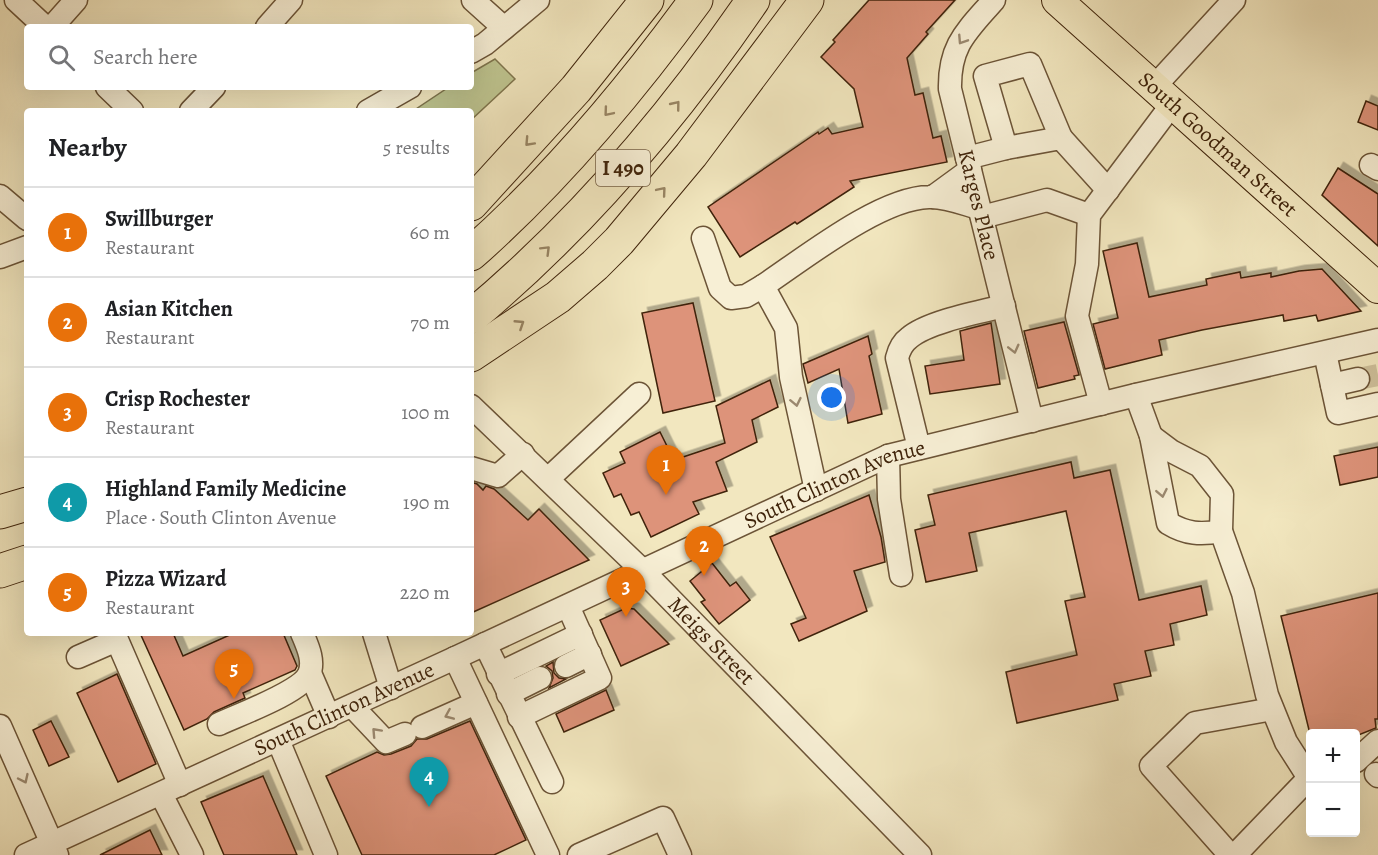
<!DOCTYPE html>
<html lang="en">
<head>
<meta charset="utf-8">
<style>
  :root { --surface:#fff; --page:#f6f6f6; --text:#202124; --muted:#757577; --line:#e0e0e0; --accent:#1a73e8 }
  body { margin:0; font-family:Alegreya,serif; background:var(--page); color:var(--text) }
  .controls { position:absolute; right:18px; bottom:18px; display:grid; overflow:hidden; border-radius:6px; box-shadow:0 6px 24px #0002 }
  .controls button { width:54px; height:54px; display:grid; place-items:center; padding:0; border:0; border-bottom:2px solid var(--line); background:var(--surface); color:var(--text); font:30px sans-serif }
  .you { position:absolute; left:832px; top:398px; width:21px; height:21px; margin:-15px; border:4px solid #fff; border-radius:50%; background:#1a73e8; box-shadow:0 0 0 9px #1a73e833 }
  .badge { display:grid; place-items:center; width:39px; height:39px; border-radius:50%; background:var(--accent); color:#fff; font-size:20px; font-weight:700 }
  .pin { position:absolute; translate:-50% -50px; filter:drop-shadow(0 2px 3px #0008) }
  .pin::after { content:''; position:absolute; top:32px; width:21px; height:18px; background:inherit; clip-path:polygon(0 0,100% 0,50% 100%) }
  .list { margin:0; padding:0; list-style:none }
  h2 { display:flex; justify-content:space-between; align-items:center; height:78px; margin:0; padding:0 24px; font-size:26px }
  h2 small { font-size:20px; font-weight:400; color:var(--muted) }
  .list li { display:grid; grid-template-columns:39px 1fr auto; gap:18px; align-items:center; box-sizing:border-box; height:90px; padding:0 24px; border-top:2px solid var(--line) }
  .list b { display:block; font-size:22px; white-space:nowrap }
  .list p { margin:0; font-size:20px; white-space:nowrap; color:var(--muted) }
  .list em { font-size:20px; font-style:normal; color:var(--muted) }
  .icon { flex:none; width:33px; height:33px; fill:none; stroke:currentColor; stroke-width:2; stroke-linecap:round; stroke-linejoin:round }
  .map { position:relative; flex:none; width:1378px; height:855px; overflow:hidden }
  .search { position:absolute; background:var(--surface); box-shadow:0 6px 24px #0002; left:24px; top:24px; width:450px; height:66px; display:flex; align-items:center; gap:15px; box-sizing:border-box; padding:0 21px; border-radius:6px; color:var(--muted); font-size:22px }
  .panel { position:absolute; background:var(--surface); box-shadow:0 6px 24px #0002; left:24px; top:108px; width:450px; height:528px; border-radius:6px }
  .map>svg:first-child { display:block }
  .green { fill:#bec48f; stroke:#7e744c; stroke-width:1.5 }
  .building { fill:#dd937a; stroke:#3f230a; stroke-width:1.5; filter:url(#shadow) }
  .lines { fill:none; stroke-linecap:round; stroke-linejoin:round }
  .minor-tunnel { stroke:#cec09b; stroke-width:22; stroke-dasharray:22 11; stroke-linecap:butt }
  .minor-casing { stroke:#6c5437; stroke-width:25 }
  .major-casing { stroke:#3f230a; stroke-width:32 }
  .highway-casing { stroke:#3f230a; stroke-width:35 }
  .minor { stroke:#f7efd5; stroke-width:22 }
  .major { stroke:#f2e7bf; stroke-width:30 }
  .highway { stroke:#f2e7bf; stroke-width:33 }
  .oneway { stroke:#9b8970 }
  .oneway2 { stroke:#988564 }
  .labels { text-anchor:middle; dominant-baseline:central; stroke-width:5; stroke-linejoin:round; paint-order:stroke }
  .shield { fill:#f7efd5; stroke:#766047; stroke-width:1.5 }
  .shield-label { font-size:21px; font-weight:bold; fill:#3f230a }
  .street-label { font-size:22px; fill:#3f230a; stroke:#f7efd5 }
</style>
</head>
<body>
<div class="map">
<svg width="1378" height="855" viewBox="0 0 1378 855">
  <defs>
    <filter id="shadow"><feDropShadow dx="5.5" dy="-5.5" stdDeviation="0" flood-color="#0004"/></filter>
  </defs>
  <rect width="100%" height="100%" fill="#f2e7bf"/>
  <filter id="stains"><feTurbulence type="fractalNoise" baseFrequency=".00333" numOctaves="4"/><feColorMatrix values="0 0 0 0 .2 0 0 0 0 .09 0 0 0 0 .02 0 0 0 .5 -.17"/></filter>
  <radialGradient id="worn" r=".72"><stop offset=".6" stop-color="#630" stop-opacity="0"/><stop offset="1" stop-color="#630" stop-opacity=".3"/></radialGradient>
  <path class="green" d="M495 59 515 79 471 120V111H413L449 87H471V73Z"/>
  <g class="building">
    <path d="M869 0H955L926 32 928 34 907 58 915 95 923 93 933 138 941 136 947 162 850 181 854 187 797 224 795 222 740 257 708 207 818 132 819 134 828 128 832 134 863 127 854 89 821 57 835 42 833 40Z"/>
    <path d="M1366 101 1378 106V130L1358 122Z"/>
    <path d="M1338 168 1378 194V246L1322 195Z"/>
    <path d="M1137 243 1149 297 1207 285 1206 279 1240 272 1241 278 1271 273V277L1299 271 1322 269 1361 311 1318 321 1316 315 1284 321 1283 315 1202 330 1159 340 1162 355 1105 369 1093 324 1118 318 1103 251Z"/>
    <path d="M693 303 715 401 663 413 642 313Z"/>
    <path d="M1064 322 1079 375 1074 376 1075 379 1038 388 1024 331Z"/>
    <path d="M991 323 1000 384 930 394 925 366 964 360 960 331Z"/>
    <path d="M868 336 872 354 869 356 882 414 848 423 839 369 808 383 803 364Z"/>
    <path d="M770 380 778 407 752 420 757 442 716 462 727 491 693 502 699 514 651 537 639 512 631 515 621 494 614 497 603 473 625 463 620 452 660 432 674 460 725 443 716 406Z"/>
    <path d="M1378 447V477L1340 485 1334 456Z"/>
    <path d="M1071 462 1074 478 1110 470 1139 600 1201 586 1207 615 1170 624 1174 645 1145 651 1151 676 1114 684 1118 700 1017 723 1006 672 1077 655 1065 601 1085 597 1066 511 969 533 977 571 926 582 915 530 935 525 928 495Z"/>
    <path d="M471 482 477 484 483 490 486 486 494 489 528 520 539 509 589 560 471 613Z"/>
    <path d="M869 495 881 537 885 562 854 571 867 611 799 641 791 624 806 618 770 537Z"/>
    <path d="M712 563 730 586 736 582 750 600 719 624 701 602 705 600 690 581Z"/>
    <path d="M1378 593V719H1375L1376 728 1356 736V734H1310L1281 616Z"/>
    <path d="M626 608 634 609 669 644 621 666 600 620Z"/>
    <path d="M140 633H173L183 656 234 633H283L297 666 295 670 243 693 245 698 214 712 207 719 184 730Z"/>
    <path d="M553 662 554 673 559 678 566 679 549 688 553 678 552 671 546 666Z"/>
    <path d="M117 674 156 764 118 782 77 693Z"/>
    <path d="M606 690 614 710 564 732 556 714Z"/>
    <path d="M51 721 69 757 49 766 33 730Z"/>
    <path d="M470 721 526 840 494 855H362L326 776 377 752 384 755 391 754 411 746 417 739H427Z"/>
    <path d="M263 776 297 855H224L201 802Z"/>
    <path d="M150 830 162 855H100Z"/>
  </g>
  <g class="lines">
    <path class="minor-tunnel" d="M1358 379 1378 375"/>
    <defs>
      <g id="minor">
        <path d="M16 0 45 27"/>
        <path d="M473 0 504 28"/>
        <path id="s1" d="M994 0C967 31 949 45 950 89L1032 421"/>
        <path d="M52 27 76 0"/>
        <path d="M267 27 291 0"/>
        <path d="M471 52 485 44 538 0"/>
        <path d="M107 87 132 111"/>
        <path d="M1154 87 1234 0"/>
        <path d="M191 111 214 87"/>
        <path d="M368 111 410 87"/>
        <path d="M1006 148 985 76 1030 64 1061 138"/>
        <path d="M967 158 1006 148 1061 138 1108 190"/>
        <path d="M1371 165 1378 169"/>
        <path d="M0 196 27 219"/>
        <path d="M933 197 970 170"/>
        <path d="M982 217 1047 200 1089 215"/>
        <path d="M703 238 720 288 731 298 746 296 763 286"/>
        <path d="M0 257 27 247"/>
        <path d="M1325 353 1338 413 1378 404"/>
        <path d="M1332 385 1358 379"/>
        <path d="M1136 395 1151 436 1168 523C1186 534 1201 535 1221 531"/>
        <path d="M1101 404 1077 316 1087 264 1089 215 1173 103"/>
        <path id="s2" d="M471 406 643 571 920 855"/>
        <path d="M1151 436 1171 451 1200 466 1222 494 1221 531 1243 593 1267 695 1286 742 1309 778 1235 855"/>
        <path d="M919 448 897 358C899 350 902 343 909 338 927 322 979 312 1004 306"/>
        <path d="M888 456 889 499 901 575"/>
        <path d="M471 468 498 476 523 454"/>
        <path d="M548 479 639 394"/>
        <path d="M816 490 791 377 786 328 763 286C805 258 880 198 929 197 945 196 964 204 979 208"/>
        <path d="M374 633 391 688"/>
        <path d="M485 644 552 782"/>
        <path d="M78 657 117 640 180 785"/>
        <path d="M455 658 548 855"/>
        <path d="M566 666 590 654"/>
        <path d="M310 673 329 717"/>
        <path d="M498 674 581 634"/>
        <path d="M508 694 540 678"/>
        <path d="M352 706 386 742 405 734"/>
        <path d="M519 717 600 678 568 606"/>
        <path d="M219 724C238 715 301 692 309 674 315 661 307 645 302 633"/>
        <path d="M0 726 57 855"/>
        <path d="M422 727 476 703"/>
        <path d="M278 740 326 855"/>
        <path d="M1356 761 1378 741"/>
        <path d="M1376 774 1378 776"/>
        <path d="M161 794 192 855"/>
        <path id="s3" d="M26 855 455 658 888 456 1136 395 1378 340"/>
        <path d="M579 855 663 818 680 855"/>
        <path d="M1230 855 1151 766 1195 723 1272 709"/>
      </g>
      <g id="major">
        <path id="s4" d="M1057 0 1378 288"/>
      </g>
      <g id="highway">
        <path d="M471 204 576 89 647 0"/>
        <path d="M471 254C556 179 629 92 696 0"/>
        <path d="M471 317C580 226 673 117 753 0"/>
        <path d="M471 355 558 297 595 265 619 241 691 155 807 0"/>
        <path d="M0 512 27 504"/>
        <path d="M0 571 27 562"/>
      </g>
    </defs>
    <use href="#minor" class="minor-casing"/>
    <use href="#major" class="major-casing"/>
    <use href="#highway" class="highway-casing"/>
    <use href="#minor" class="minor"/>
    <use href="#major" class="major"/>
    <use href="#highway" class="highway"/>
  </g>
  <defs><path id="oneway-chevron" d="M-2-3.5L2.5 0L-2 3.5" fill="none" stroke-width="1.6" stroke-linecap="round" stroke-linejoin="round" transform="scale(1.5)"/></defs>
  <g class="oneway">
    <use href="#oneway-chevron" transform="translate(962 40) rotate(123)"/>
    <use href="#oneway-chevron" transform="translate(1014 349) rotate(76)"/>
    <use href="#oneway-chevron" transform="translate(796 402) rotate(78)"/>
    <use href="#oneway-chevron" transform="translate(1162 493) rotate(79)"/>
    <use href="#oneway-chevron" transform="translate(449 715) rotate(157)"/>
    <use href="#oneway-chevron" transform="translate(376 732) rotate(-133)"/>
    <use href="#oneway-chevron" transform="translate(24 779) rotate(65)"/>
  </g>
  <g class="oneway2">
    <use href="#oneway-chevron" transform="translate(676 105) rotate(-51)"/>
    <use href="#oneway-chevron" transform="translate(608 112) rotate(130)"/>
    <use href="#oneway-chevron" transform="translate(529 142) rotate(133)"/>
    <use href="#oneway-chevron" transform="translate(662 191) rotate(-50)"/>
    <use href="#oneway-chevron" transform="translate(546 250) rotate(-45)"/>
    <use href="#oneway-chevron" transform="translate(520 324) rotate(-33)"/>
  </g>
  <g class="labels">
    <rect class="shield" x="596" y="150" width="54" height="36" rx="4.5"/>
    <g class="shield-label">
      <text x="623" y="168">I 490</text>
    </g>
    <g class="street-label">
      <text stroke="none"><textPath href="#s4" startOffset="216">South Goodman Street</textPath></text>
      <text stroke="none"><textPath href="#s1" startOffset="222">Karges Place</textPath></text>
      <text stroke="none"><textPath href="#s3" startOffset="890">South Clinton Avenue</textPath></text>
      <text stroke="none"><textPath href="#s2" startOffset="336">Meigs Street</textPath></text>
      <text stroke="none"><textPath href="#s3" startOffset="350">South Clinton Avenue</textPath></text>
    </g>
  </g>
  <rect width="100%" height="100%" filter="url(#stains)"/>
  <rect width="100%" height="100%" fill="url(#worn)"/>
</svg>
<div class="controls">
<button>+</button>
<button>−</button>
</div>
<div class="you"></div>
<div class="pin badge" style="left:666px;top:495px;background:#e8710a">1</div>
<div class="pin badge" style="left:704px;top:576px;background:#e8710a">2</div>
<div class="pin badge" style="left:626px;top:617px;background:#e8710a">3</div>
<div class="pin badge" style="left:429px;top:807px;background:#0f9aa8">4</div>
<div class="pin badge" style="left:234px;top:699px;background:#e8710a">5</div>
<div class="search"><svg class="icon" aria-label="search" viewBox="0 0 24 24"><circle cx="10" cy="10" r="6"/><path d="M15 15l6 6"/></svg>Search here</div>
<section class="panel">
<h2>Nearby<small>5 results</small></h2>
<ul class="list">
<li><span class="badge" style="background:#e8710a">1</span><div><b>Swillburger</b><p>Restaurant</p></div><em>60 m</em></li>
<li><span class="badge" style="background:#e8710a">2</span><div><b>Asian Kitchen</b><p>Restaurant</p></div><em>70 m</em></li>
<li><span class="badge" style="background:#e8710a">3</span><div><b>Crisp Rochester</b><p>Restaurant</p></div><em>100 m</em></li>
<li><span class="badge" style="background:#0f9aa8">4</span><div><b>Highland Family Medicine</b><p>Place · South Clinton Avenue</p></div><em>190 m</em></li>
<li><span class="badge" style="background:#e8710a">5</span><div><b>Pizza Wizard</b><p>Restaurant</p></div><em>220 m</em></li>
</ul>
</section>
</div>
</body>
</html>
